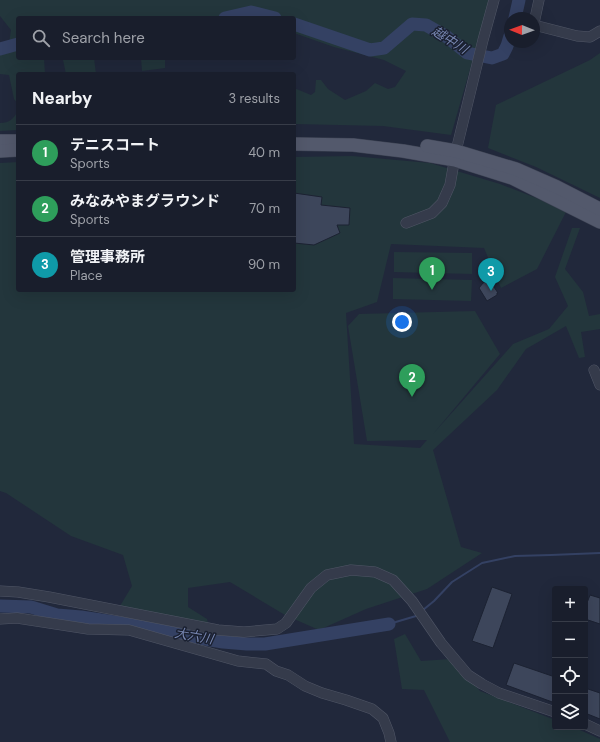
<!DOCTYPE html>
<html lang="en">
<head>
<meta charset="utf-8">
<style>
  :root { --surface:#191e2c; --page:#262b38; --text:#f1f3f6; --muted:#9fa2a9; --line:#373c48; --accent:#819efb }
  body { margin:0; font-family:"DM Sans","Noto Sans JP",sans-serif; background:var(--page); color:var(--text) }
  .controls { position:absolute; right:12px; bottom:12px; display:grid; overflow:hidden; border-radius:4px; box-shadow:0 4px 16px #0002 }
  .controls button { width:36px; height:36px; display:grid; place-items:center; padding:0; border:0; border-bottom:1px solid var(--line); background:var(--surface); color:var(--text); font:20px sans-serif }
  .compass { position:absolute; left:504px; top:12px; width:36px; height:36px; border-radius:50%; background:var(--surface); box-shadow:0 4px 16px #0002; rotate:271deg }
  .you { position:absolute; left:402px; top:322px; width:14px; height:14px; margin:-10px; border:3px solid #fff; border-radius:50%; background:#1a73e8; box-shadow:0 0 0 6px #1a73e833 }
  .badge { display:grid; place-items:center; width:26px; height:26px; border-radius:50%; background:var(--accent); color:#fff; font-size:13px; font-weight:700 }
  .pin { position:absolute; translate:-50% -33px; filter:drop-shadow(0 1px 2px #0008) }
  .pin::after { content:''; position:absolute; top:21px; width:14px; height:12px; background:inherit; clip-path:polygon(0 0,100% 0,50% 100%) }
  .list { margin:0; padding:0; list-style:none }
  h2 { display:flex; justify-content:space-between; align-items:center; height:52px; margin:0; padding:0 16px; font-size:17px }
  h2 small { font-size:13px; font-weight:400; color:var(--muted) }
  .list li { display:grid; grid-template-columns:26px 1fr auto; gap:12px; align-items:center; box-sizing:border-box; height:56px; padding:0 16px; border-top:1px solid var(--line) }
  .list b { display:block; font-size:15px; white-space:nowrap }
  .list p { margin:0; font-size:13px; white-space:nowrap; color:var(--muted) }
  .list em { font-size:13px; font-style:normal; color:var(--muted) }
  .icon { flex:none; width:22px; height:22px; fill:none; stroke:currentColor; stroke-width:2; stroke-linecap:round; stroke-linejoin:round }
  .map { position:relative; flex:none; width:600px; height:742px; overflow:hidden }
  .search { position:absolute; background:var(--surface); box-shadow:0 4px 16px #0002; left:16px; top:16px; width:280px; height:44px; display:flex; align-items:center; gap:10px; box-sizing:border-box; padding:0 14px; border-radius:4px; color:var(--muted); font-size:15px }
  .panel { position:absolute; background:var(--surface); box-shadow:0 4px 16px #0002; left:16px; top:72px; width:280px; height:220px; border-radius:4px }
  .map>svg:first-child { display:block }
  .green { fill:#23363c }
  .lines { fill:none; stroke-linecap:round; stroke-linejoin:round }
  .stream { stroke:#344163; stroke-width:2 }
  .river { stroke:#344163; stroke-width:13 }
  .building { fill:#3d465b; stroke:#1c2232 }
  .minor-casing { stroke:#505666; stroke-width:11 }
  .major-casing { stroke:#3e4454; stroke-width:14 }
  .minor { stroke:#353b4b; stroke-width:10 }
  .major { stroke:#53596c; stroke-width:13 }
  .labels { text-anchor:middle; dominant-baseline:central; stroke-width:3; stroke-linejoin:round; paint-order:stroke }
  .water-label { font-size:13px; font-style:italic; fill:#7786b1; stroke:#1a2030 }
</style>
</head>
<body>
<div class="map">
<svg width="600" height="742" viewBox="0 0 600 742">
  <rect width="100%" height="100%" fill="#21283b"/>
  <g class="green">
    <path d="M0 0H490L451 135 383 126 294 124V88L311 95 315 92 316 80H321L328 89 345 100 366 91 375 83 388 89 395 87 406 71 384 60 334 47 294 33V18H18V58H44L45 74H18V104L14 99 9 75 0 74V54L8 50 11 30 0 16Z"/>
    <path d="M600 53V198L536 167 488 148 496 105 590 60Z"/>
    <path d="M59 58H94L96 74H66L63 60Z"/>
    <path d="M141 58H165V68L142 71Z"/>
    <path d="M18 111V130L0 131V123C10 123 13 119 18 111Z"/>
    <path d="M352 156 430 163 500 184 567 210 537 269 501 288 484 248 391 244 377 302 346 313 354 444 420 448 427 440 367 441 348 326 359 314 475 311 500 354 433 434 513 344 549 329 568 306 555 277 572 228H580L565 269 583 292 589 316 600 314V329L581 332 585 357 579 358 566 326 526 349 497 390 433 450 461 547 482 553 427 589 366 609 319 630 285 615 230 582 188 588V607L207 619 208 624 120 606 132 586 123 555 71 536 6 493 0 491V163L18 162V290H294V157Z"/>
    <path d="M394 252 472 253V274L394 272Z"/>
    <path d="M393 278 472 280 471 301 393 299Z"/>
    <path d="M405 634 421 661 451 659 480 691 555 720V727H573L600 739V742H450L424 690 402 689 394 639Z"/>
  </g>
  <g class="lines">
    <g class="stream">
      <path d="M423 610 434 601 452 582 482 563 515 556 551 555 600 553"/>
      <path d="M389 624 416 616 418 614"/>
    </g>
    <g class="river">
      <path d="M225 18 251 12 275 18"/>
      <path d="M515 18 519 0"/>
      <path d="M294 24 370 50 384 48 412 24 426 25 447 37 467 53 492 58 503 54 507 46 510 36"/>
      <path d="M0 49 18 44"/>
      <path d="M0 606 31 607 57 615 81 617 140 626 199 638 223 642 247 644H265L389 624"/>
    </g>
  </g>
  <g class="building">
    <path d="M294 193 322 197 321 205 350 208 349 225H337L340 233 314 245 294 243Z"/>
    <path d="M487 281 488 283 490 281 498 293H497V295L487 301 479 288 483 283Z"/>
    <path d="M492 587 512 594 493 648 472 641Z"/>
    <path d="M590 595 600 598V624L585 619V608Z"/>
    <path d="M514 663 555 677V703L506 685Z"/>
    <path d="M585 688 600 693V719L585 713Z"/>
  </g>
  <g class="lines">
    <defs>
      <g id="minor">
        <path d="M534 23 539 0"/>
        <path d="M534 25 577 36 590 37 600 31"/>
        <path d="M406 223 432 213 442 203 450 185 456 151 483 40 494 0"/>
        <path d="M594 370 600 385"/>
        <path d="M0 591 18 592 49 597 218 630 244 632 277 629 286 623 311 588 327 575 351 570 375 572 393 580 412 601 441 643 468 675 482 684 499 693 555 712"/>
        <path d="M0 619 17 618 88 629 129 630 238 661 266 664 276 671 288 675 305 686 322 693 346 700 372 709 383 718 389 733 391 742"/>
        <path d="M585 724 600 731"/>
      </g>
      <g id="major">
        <path d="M0 141H18"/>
        <path d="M294 144 353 145 403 151 455 160 512 178 600 222"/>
        <path d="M427 146 456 151 516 169 557 187 600 209"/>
        <path d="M0 151 18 150"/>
      </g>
    </defs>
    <use href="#minor" class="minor-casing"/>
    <use href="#major" class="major-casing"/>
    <use href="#minor" class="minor"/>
    <use href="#major" class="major"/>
  </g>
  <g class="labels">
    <g class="water-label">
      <text transform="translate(450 40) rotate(32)">越中川</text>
      <text transform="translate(194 636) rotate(10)">大六川</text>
    </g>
  </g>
</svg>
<div class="controls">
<button>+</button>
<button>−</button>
<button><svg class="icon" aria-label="locate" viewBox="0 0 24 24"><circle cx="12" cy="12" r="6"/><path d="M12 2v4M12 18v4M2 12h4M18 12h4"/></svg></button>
<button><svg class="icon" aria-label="layers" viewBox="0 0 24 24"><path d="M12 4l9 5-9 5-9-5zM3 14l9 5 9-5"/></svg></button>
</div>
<svg class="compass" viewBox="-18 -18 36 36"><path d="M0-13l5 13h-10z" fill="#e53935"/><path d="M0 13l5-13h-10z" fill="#9fa2a9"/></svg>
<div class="you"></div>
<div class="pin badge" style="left:432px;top:290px;background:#2e9e5b">1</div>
<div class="pin badge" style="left:412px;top:397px;background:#2e9e5b">2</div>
<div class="pin badge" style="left:491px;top:291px;background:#0f9aa8">3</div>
<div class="search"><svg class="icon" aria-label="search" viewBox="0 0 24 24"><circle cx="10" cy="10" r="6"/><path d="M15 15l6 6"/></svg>Search here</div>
<section class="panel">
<h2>Nearby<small>3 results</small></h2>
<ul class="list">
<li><span class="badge" style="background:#2e9e5b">1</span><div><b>テニスコート</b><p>Sports</p></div><em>40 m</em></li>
<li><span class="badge" style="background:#2e9e5b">2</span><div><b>みなみやまグラウンド</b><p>Sports</p></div><em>70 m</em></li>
<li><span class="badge" style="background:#0f9aa8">3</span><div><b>管理事務所</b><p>Place</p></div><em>90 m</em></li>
</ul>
</section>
</div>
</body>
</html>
